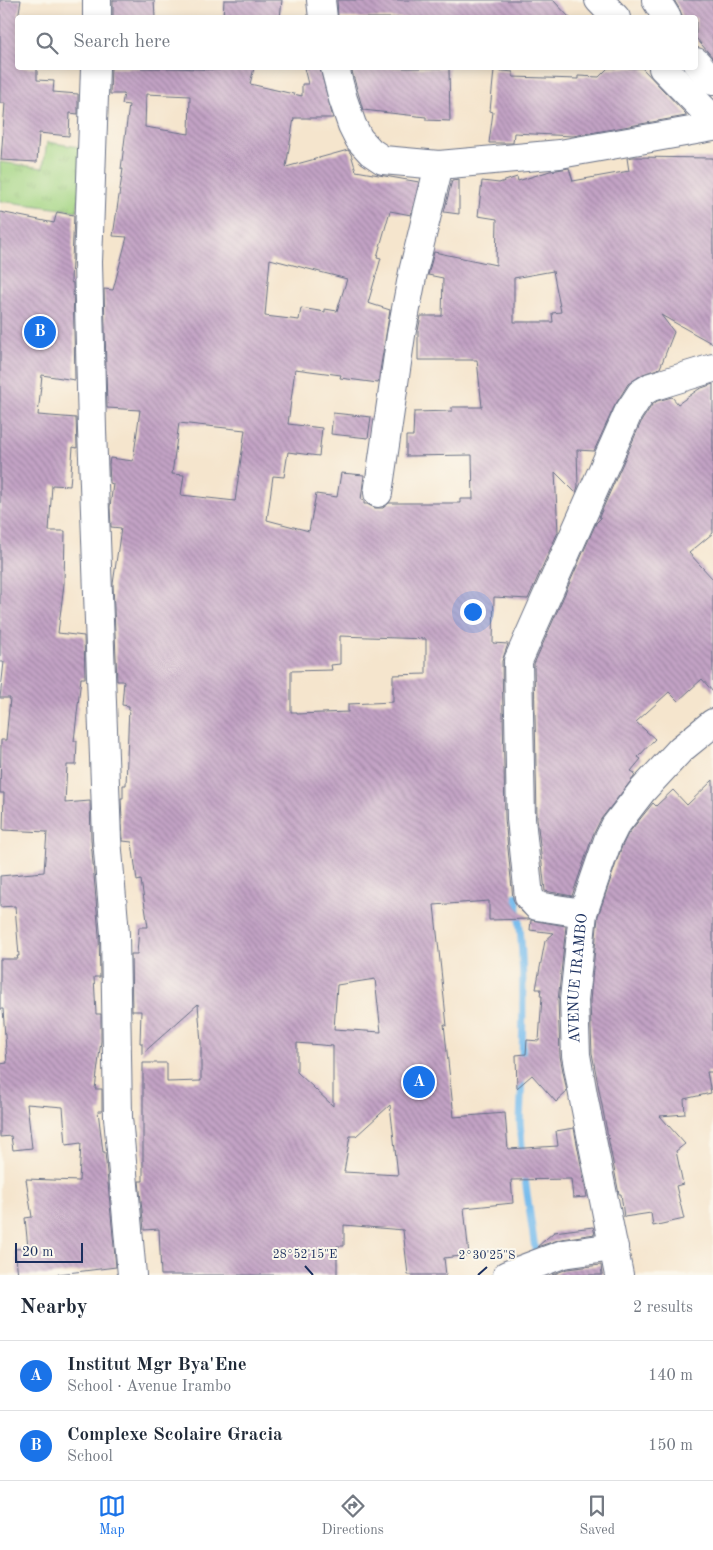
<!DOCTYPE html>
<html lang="en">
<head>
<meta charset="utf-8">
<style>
  :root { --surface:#fff; --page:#f2f2f3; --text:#1f2937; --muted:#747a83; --line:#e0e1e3; --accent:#1a73e8 }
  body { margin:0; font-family:"Old Standard TT",serif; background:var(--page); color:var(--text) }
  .scale { position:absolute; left:15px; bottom:12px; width:68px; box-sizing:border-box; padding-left:5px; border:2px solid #1b2f5e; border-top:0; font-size:14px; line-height:18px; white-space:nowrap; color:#1b2f5e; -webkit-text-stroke:4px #fbf7ec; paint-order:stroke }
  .you { position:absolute; left:472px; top:611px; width:18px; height:18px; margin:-12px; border:4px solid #fff; border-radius:50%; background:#1a73e8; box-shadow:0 0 0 8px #1a73e833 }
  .badge { display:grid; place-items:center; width:32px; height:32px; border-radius:50%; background:var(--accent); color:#fff; font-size:16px; font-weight:700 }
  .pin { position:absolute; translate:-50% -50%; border:2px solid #fff; box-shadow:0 1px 5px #0006 }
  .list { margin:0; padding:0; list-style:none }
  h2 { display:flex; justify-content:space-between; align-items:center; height:65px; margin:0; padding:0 20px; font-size:21px }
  h2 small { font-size:16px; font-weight:400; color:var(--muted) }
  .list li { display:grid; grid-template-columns:32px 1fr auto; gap:15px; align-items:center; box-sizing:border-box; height:70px; padding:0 20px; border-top:1px solid var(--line) }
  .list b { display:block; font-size:19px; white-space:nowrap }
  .list p { margin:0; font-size:16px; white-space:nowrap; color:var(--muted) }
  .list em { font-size:16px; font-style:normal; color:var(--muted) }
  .icon { flex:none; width:28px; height:28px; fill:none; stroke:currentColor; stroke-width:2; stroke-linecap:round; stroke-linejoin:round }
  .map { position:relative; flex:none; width:713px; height:1275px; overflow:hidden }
  .search { position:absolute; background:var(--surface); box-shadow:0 2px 8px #0003; left:15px; right:15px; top:15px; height:55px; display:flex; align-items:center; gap:12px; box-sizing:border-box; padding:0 18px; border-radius:5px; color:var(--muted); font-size:19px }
  .sheet { height:205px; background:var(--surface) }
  nav { display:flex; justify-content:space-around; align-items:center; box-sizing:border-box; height:70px; border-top:1px solid var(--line); background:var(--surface); font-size:14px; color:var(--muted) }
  nav a { display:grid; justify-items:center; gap:2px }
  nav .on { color:var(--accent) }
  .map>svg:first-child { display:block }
  .grass { fill:url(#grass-tufts); stroke:#608271 }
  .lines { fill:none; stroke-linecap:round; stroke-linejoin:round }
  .stream { stroke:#75bbed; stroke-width:7 }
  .building { fill:url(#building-back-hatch); fill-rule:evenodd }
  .minor-casing { stroke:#676f85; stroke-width:30 }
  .minor { stroke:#fff; stroke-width:28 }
  .ticks { fill:none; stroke:#1b2f5e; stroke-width:2 }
  .labels { text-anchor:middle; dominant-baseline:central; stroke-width:4; stroke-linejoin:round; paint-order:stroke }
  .street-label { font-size:15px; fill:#1b2f5e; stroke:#fbf7ec }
  .ticks-label { font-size:12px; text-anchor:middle; fill:#1b2f5e; stroke:#fbf7ec; stroke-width:4; stroke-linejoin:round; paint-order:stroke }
</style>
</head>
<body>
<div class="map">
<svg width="713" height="1275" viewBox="0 0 713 1275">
  <defs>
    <pattern id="grass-tufts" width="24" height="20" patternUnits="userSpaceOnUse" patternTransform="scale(1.25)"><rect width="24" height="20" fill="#a4d584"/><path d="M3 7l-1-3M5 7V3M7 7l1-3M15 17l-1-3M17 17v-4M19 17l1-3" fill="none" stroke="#8db774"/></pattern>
    <pattern id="building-back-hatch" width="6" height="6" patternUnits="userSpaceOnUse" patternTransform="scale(1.25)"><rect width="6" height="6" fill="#c3a3c5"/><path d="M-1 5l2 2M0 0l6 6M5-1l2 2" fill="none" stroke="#9e85a3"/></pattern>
  </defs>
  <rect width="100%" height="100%" fill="#fbf7ec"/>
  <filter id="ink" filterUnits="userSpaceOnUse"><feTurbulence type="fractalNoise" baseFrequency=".02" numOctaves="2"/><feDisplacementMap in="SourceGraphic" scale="10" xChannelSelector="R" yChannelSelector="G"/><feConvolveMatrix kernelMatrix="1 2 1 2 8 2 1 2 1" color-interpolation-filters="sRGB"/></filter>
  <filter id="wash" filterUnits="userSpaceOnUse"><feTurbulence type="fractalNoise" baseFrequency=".0096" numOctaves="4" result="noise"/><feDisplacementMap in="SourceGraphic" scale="20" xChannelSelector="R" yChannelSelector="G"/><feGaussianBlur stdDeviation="1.12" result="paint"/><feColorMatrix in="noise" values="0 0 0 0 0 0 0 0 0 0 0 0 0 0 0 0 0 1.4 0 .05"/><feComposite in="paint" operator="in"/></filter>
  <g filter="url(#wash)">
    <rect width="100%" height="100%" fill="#f5e5cd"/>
    <path class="grass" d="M47 142 86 148 77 211 0 201V162L43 168Z"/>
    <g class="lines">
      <g class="stream">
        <path d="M516 896C525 951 523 1006 522 1062"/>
        <path d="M522 1075 520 1122 523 1157"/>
        <path d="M524 1172 536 1256"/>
      </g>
    </g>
    <g id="blocks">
      <g class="building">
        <path d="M0 0H21L18 18V68H37V80L54 81 53 92 78 94V114L70 113 69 136 39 133 37 162 1 160 5 103H0Z"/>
        <path d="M113 0H154L155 18H113Z"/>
        <path d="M224 0H282L280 18H223Z"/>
        <path d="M337 0H553L570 18H338Z"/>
        <path d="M674 0H713V58L696 38V18H683L680 10Z"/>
        <path d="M111 68H176L220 70 221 68H254L250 84 302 96V84H308L304 68H320L333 118H294L286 167 348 150 351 154 356 171 419 182 411 215 390 211 377 257 381 258 368 303 390 310 378 383 340 378 341 375 295 369 288 424 322 428 319 456 288 452 284 477 273 476 267 520 309 531 316 494 337 497 341 473 364 475 361 500H364V504H367L375 508H383L389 503H460V499H473L472 455 406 456V436H413L414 412 452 411V407H482L477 360H418V331L421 316H442L443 278 428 275 434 252 496 265 497 219 478 216 482 181 499 183 517 177 518 181 550 171 569 168 573 181 629 171 627 158 633 157 713 158V344L661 315 674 332 660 368 643 374 628 384 614 407 594 451 577 450 578 486 576 493 555 472 558 532 528 599 494 597 493 643 508 644 502 661 505 819 513 899 517 907 530 919 489 920V901L434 905 447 1026 444 1024 454 1117 505 1113 508 1149 558 1146 556 1131 574 1128 587 1197 573 1198 571 1179 511 1180 513 1203 464 1208 469 1255 444 1258 446 1275H408L403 1230 344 1225V1246H337V1275H161L159 1229 144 1230 139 1181H143V1063H167V1082L201 1081V1043L198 1004 142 1054V1043H140L141 1011H132L131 954H137L139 927H148L141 880 137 881 132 842 123 841 121 798H123V785H126L129 706 122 705 124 681H117L113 584 121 528 111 527 110 507 113 484 110 483 109 464 110 458 133 461 140 410 107 408 104 289 113 290 127 237 113 236 123 169H121L129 105 122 104 124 94H110ZM146 94 190 96 189 134 145 127ZM270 259 347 279 337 311 325 309V312L301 308 299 320 265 316ZM553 271 561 312 552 313 553 322H514V278ZM179 423 245 430 235 501 181 495 184 475 172 474ZM340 636 426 639V674L393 675V702L348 704V712L297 714V712H291V671L332 670 331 665 340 664ZM375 979 381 1032 334 1029 337 985ZM297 1043 333 1046V1106L297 1072ZM390 1105 398 1175 344 1172 350 1136H356Z"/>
        <path d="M351 68H449L450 121 426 120V117L363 110Z"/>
        <path d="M608 68H642L686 114V116L573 136 514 133 513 143H489L493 112 490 111 494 70 513 72V77L578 79V76L599 77Z"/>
        <path d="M459 179V214L444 212 452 180Z"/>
        <path d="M0 212 54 223 57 212 74 215 71 282 73 283 75 380 42 375 38 415 76 418 77 448 73 447 70 486 52 485 49 531H65L64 584 58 633 84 636 85 678H81L74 741H77L76 765H67L65 803 90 801 91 840 99 935 100 977H94L96 1014H101V1041L95 1089H102V1111H98L103 1152H105L116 1267 51 1275H18L15 1249 28 1248 25 1218 32 1217 26 1179 79 1181 81 1143 66 1145 63 1107 27 1104 32 1148 13 1150 11 1136 0 1137V1064L7 1063 3 1009H0V959H18L17 956H19L15 906 0 907V876L44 872 47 832 3 830 4 793H0L1 740H6L10 698H0L4 662H0Z"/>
        <path d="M713 384V533L689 553 713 579V692L702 679 678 701 669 692 636 722 655 739 638 757 641 759 631 771 635 773 634 777 601 819 593 835 572 896 545 891 537 818 534 664 596 523 601 518 599 517 642 420 652 405 657 401 672 397 678 404 699 389Z"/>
        <path d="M333 413 371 417 368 438 331 434Z"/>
        <path d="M713 780V1072H707L711 1093 684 1099 685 1114 660 1116 685 1144 676 1151 683 1184 676 1186 684 1219 653 1226 651 1213 624 1217 621 1194H619L592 1053 590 1001 598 916 622 846 628 834 653 803 656 806 673 790 687 805Z"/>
        <path d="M531 920 566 926 558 1001 560 1056 567 1092 556 1102 532 1075 517 1088 516 1055 526 1054 527 1040 539 1041 542 996H540L541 989H536L545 941 554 933 530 930Z"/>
        <path d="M593 1227 595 1234 561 1239 537 1247 554 1232Z"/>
        <path d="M601 1265 602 1275H552L567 1269Z"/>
      </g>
    </g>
  </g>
  <g filter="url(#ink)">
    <use href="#blocks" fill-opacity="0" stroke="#676f85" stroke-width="1"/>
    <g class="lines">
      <defs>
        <g id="minor">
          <path d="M321 0 323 18"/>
          <path d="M599 0 616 18"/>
          <path d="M656 0 667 18"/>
          <path d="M97 18V0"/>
          <path d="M696 62 713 81"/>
          <path d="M95 68 88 262 92 430 107 839 115 934 118 1117 132 1275"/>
          <path d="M335 68 343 99 352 125 359 139 371 152 383 160 439 165 560 154 713 127"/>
          <path d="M663 68 707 113 713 117"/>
          <path d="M378 493 401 335 413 272 439 165"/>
          <path d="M583 913 537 906 529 897 521 819 518 661 628 413 641 393 651 387 713 368"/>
          <path d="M507 1275 563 1254 614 1247"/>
          <path id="s1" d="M619 1275 584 1100 576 1055 574 1000 583 913 608 840 615 826 642 791 681 749 713 723"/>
        </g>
      </defs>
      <use href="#minor" class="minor-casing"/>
      <use href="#minor" class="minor"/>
    </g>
  </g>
  <path class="ticks" d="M305 1266 313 1275M478 1275 487 1267"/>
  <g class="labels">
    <g class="street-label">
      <text stroke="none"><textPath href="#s1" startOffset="301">AVENUE IRAMBO</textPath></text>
    </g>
  </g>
  <g class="ticks-label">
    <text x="305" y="1258">28°52'15"E</text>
    <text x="487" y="1259">2°30'25"S</text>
  </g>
</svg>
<div class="scale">20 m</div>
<div class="you"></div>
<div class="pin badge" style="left:419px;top:1082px">A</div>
<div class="pin badge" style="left:40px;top:332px">B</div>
<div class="search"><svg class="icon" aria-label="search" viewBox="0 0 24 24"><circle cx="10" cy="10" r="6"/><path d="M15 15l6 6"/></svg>Search here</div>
</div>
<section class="sheet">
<h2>Nearby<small>2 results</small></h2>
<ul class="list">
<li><span class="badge">A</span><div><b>Institut Mgr Bya'Ene</b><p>School · Avenue Irambo</p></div><em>140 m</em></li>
<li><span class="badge">B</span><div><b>Complexe Scolaire Gracia</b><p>School</p></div><em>150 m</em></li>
</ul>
</section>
<nav>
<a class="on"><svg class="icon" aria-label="map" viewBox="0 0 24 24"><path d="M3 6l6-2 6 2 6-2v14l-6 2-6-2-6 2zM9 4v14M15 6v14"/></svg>Map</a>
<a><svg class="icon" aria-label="directions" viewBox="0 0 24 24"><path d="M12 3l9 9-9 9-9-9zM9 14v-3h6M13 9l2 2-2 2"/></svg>Directions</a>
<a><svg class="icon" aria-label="saved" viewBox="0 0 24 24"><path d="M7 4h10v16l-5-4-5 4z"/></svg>Saved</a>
</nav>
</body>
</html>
